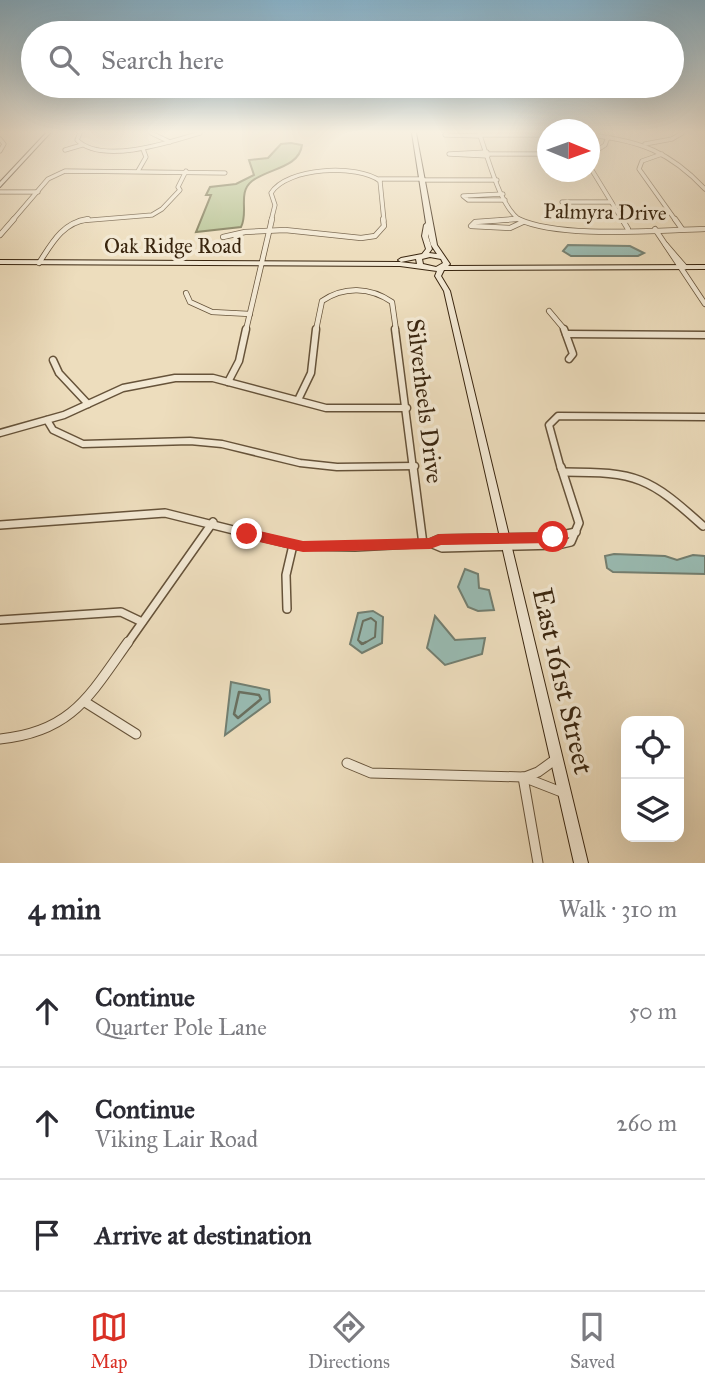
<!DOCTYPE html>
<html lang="en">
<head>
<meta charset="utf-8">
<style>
  :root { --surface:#fff; --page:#f2f2f3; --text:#2b2b33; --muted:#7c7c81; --line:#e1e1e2; --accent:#d93025 }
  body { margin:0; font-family:"IM FELL Great Primer",serif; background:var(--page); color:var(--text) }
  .controls { position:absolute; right:21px; bottom:21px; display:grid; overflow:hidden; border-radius:14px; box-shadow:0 7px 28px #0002 }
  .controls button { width:63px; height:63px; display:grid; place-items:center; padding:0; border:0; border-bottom:2px solid var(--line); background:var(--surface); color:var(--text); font:35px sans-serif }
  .compass { position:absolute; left:537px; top:119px; width:63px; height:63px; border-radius:50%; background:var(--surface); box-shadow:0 7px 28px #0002; rotate:91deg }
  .stop { position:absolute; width:21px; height:21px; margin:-16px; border:5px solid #d93025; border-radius:50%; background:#fff }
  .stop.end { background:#d93025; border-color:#fff; box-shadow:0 2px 7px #0008 }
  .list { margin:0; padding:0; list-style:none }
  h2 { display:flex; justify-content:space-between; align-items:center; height:91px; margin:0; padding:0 28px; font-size:30px }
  h2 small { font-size:23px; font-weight:400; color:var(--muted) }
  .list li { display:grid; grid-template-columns:46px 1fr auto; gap:21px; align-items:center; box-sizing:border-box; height:112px; padding:0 28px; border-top:2px solid var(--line) }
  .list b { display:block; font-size:26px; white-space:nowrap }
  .list p { margin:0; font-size:23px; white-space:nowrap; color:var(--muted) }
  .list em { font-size:23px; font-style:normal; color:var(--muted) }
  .icon { flex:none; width:38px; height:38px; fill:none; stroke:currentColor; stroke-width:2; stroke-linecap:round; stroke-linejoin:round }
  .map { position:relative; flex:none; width:705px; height:863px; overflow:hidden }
  .search { position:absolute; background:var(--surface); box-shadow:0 7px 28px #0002; left:21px; right:21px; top:21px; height:77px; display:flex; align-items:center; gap:18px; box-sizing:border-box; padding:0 24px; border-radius:38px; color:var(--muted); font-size:26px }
  .sheet { height:427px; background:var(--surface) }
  nav { display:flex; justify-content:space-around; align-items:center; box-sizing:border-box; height:98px; border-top:2px solid var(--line); background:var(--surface); font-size:19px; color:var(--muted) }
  nav a { display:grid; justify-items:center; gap:4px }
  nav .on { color:var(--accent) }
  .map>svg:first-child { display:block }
  .green { fill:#b6c293; stroke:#787451; stroke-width:2 }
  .water { fill:#99bbb2; stroke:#737f71; stroke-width:2 }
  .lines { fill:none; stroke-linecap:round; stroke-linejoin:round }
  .shore-far1 { stroke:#697060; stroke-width:2 }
  .shore { stroke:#697060; stroke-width:2.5 }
  .street-far4-casing { stroke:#66533a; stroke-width:5 }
  .street-far3-casing { stroke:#66533a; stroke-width:6 }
  .street-far2-casing { stroke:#66533a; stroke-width:9 }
  .street-far1-casing { stroke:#66533a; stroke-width:10 }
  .street-casing { stroke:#66533a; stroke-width:11 }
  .secondary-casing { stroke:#39250f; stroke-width:2 }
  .street-far4 { stroke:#f3e9d4; stroke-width:3.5 }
  .street-far3 { stroke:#f3e9d4; stroke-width:4.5 }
  .street-far2 { stroke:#f3e9d4; stroke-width:6 }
  .street-far1 { stroke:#f3e9d4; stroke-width:7 }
  .street { stroke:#f3e9d4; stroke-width:9 }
  .secondary { fill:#f3e9d4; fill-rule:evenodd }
  .route { fill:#d93025 }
  .labels { text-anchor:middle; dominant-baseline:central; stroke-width:7; stroke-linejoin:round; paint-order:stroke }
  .far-street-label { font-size:21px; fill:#39250f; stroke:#f3e9d4 }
  .street-label { font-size:24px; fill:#39250f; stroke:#f3e9d4 }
  .near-street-label { font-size:28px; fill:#39250f; stroke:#f3e9d4 }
</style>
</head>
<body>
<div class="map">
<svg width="705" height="863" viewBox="0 0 705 863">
  <rect width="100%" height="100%" fill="#edddbd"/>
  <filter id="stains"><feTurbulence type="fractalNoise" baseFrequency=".00286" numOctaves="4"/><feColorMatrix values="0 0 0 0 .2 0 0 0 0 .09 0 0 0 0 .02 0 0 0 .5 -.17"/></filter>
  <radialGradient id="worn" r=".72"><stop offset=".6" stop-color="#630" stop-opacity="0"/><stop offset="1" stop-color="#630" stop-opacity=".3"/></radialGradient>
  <path class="green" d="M291 143 302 145C299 168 269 168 252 181 237 193 249 212 241 227L196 232 211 195H206L210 187 236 184 254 175 249 160 268 158 281 144Z"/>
  <g class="water">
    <path d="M568 245 630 246 644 253 638 256H571L563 251Z"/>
    <path d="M614 554 665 556 677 560 693 555 705 556V574L613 572 607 568 605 556Z"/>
    <path d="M465 569 478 574 479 588 489 590 494 610 478 611 468 607 458 587Z"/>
    <path d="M373 611 383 617 382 643 362 653 350 644 358 613Z"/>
    <path d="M435 616 455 640 485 638 482 654 445 665 427 648Z"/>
    <path d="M231 682 269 690 270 702 225 735Z"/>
  </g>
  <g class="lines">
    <path class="shore-far1" d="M362 644 358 640 363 621 371 618 376 622 375 637 363 644"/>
    <g class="shore">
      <path d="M360 642 362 644 366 642"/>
      <path d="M239 692 259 695 261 699 238 718 234 714Z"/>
    </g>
    <defs>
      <g id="street-far4">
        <path d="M80 133 77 140C102 165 171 142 200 133"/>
        <path d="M151 133 170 142"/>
        <path d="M447 133 445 135 481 136"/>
        <path d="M479 133C488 156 500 210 522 221"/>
        <path d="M480 135H548"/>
        <path d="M590 135C641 141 670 152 705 189"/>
        <path d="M0 139 4 144 0 151"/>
        <path d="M645 144 672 139 682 133"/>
        <path d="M65 150 82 145"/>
        <path d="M487 152 449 154 488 156"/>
        <path d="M488 154H548"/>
        <path d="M662 154 642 161 639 169 676 221"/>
        <path d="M590 155 605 145 608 137"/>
        <path d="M590 167 623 221"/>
        <path d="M138 171 146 157 143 149"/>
        <path d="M379 179H423"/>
        <path d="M423 180H497"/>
        <path d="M380 181 384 221"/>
        <path d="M0 192H38"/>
        <path d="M503 194 463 196 468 200H505"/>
        <path d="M562 202H611"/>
        <path d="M12 221 48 179 65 171 225 173"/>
        <path d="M79 221 152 215 162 209 180 190 178 187 186 171"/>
        <path d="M271 221 275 205 271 193C287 167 358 164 380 181"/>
        <path d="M492 221 516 219"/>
      </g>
      <g id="street-far3">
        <path d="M516 219 475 222 471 226 510 228 523 222"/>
        <path d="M518 219C561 239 656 230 705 229"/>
        <path d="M622 219 628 229"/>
        <path d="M675 219 682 229"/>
        <path d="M655 229 705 304"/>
        <path d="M0 235 14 219"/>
        <path d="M223 237 245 232 285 230 361 238 375 236 384 226 383 219"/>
        <path d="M666 245 685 267"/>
        <path d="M39 263C52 243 62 223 88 219"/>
        <path d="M186 293 190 302 212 312 250 314"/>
        <path d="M549 311 565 330"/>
        <path d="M246 330 272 219"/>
        <path d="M316 330 322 301C344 286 370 287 392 302L396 330"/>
      </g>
      <g id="street-far2">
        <path d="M395 329 413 469"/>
        <path d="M564 329 573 354 569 359"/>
        <path d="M566 334 705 335"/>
        <path d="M53 360 59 373 88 404"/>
        <path d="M228 382 239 361 246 329"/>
        <path d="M298 400 311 373 316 329"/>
        <path d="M47 420 53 430 83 444 190 441 222 444 300 463 337 467 415 466"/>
        <path d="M0 433 64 415 123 388 175 378H213L326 408H407"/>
        <path d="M561 469 549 425 558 416 705 417"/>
      </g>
      <g id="street-far1">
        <path d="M413 467 423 544"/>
        <path d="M564 472C637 472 649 477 703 526"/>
        <path d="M0 525 165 513 298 546 355 547 430 543 439 539 553 537 576 532"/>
        <path d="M430 543 442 548 558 545 571 542 579 523 561 467"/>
        <path d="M287 609 286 575 293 545"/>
        <path d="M0 620 121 612 142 622"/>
        <path d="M127 644 213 522"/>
      </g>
      <g id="street">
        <path d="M85 702 136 734"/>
        <path d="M0 739C72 732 90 695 128 642"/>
        <path d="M347 763 371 773 523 777 564 793"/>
        <path d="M523 777 538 863"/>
        <path d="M525 777 538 772 556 759"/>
      </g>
      <g id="secondary">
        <path d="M46 133H50L0 187V182Z"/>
        <path d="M412 133H416L437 245 450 264 448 266 705 265V269L444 270 441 276 450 291 588 863H574L444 291 435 276 437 271 400 266 0 264V260L400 262 417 264 416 259 401 262 398 260 401 258 422 254 426 249 422 236 424 225 426 223ZM428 234 431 245 437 254 429 253 432 249 428 236ZM430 257 441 259 443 263 436 267 423 264 422 259Z"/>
      </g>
    </defs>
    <use href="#street-far4" class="street-far4-casing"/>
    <use href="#street-far3" class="street-far3-casing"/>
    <use href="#street-far2" class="street-far2-casing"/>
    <use href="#street-far1" class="street-far1-casing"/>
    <use href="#street" class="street-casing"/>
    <use href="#secondary" class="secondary-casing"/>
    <use href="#street-far4" class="street-far4"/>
    <use href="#street-far3" class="street-far3"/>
    <use href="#street-far2" class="street-far2"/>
    <use href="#street-far1" class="street-far1"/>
    <use href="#street" class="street"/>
    <use href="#secondary" class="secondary"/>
  </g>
  <linearGradient id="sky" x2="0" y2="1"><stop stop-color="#88b7d2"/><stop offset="0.52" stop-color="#f7f0e1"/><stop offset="1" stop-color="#f7f0e1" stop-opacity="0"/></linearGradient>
  <rect width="705" height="254" fill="url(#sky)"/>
  <path class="route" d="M247 528 303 541 429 538 439 534 553 532 560 537 553 543 441 545 430 549 303 552 242 538 240 534Z"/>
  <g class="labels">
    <g class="far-street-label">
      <text transform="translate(605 212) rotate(1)">Palmyra Drive</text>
      <text x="173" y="246">Oak Ridge Road</text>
    </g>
    <g class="street-label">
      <text transform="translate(425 401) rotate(83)">Silverheels Drive</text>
    </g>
    <g class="near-street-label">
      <text transform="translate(563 681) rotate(77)">East 161st Street</text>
    </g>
  </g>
  <rect width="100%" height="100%" filter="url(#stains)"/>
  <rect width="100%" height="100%" fill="url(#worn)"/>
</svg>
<div class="controls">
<button><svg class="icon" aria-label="locate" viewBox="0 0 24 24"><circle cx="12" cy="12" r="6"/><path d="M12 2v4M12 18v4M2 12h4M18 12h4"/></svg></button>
<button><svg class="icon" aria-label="layers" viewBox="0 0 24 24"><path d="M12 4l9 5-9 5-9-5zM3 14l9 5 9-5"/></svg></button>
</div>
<svg class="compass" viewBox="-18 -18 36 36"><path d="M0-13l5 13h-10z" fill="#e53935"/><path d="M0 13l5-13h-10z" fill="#7c7c81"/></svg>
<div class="stop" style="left:553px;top:537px"></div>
<div class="stop end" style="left:247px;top:534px"></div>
<div class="search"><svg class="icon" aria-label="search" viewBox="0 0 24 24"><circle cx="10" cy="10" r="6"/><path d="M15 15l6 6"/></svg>Search here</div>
</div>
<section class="sheet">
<h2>4 min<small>Walk · 310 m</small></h2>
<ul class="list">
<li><svg class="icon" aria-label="ahead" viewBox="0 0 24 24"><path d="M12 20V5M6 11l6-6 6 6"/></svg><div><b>Continue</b><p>Quarter Pole Lane</p></div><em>50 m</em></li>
<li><svg class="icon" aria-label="ahead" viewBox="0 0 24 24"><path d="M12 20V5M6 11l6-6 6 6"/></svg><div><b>Continue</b><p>Viking Lair Road</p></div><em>260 m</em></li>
<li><svg class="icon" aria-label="arrive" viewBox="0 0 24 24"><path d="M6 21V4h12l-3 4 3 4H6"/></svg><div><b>Arrive at destination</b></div></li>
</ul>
</section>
<nav>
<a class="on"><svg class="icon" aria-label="map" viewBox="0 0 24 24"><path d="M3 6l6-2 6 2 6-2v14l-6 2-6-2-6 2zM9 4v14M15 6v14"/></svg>Map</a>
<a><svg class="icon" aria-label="directions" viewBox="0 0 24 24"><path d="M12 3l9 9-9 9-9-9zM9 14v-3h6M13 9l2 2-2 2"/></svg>Directions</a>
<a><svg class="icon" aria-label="saved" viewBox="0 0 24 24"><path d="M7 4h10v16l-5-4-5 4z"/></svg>Saved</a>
</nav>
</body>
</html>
